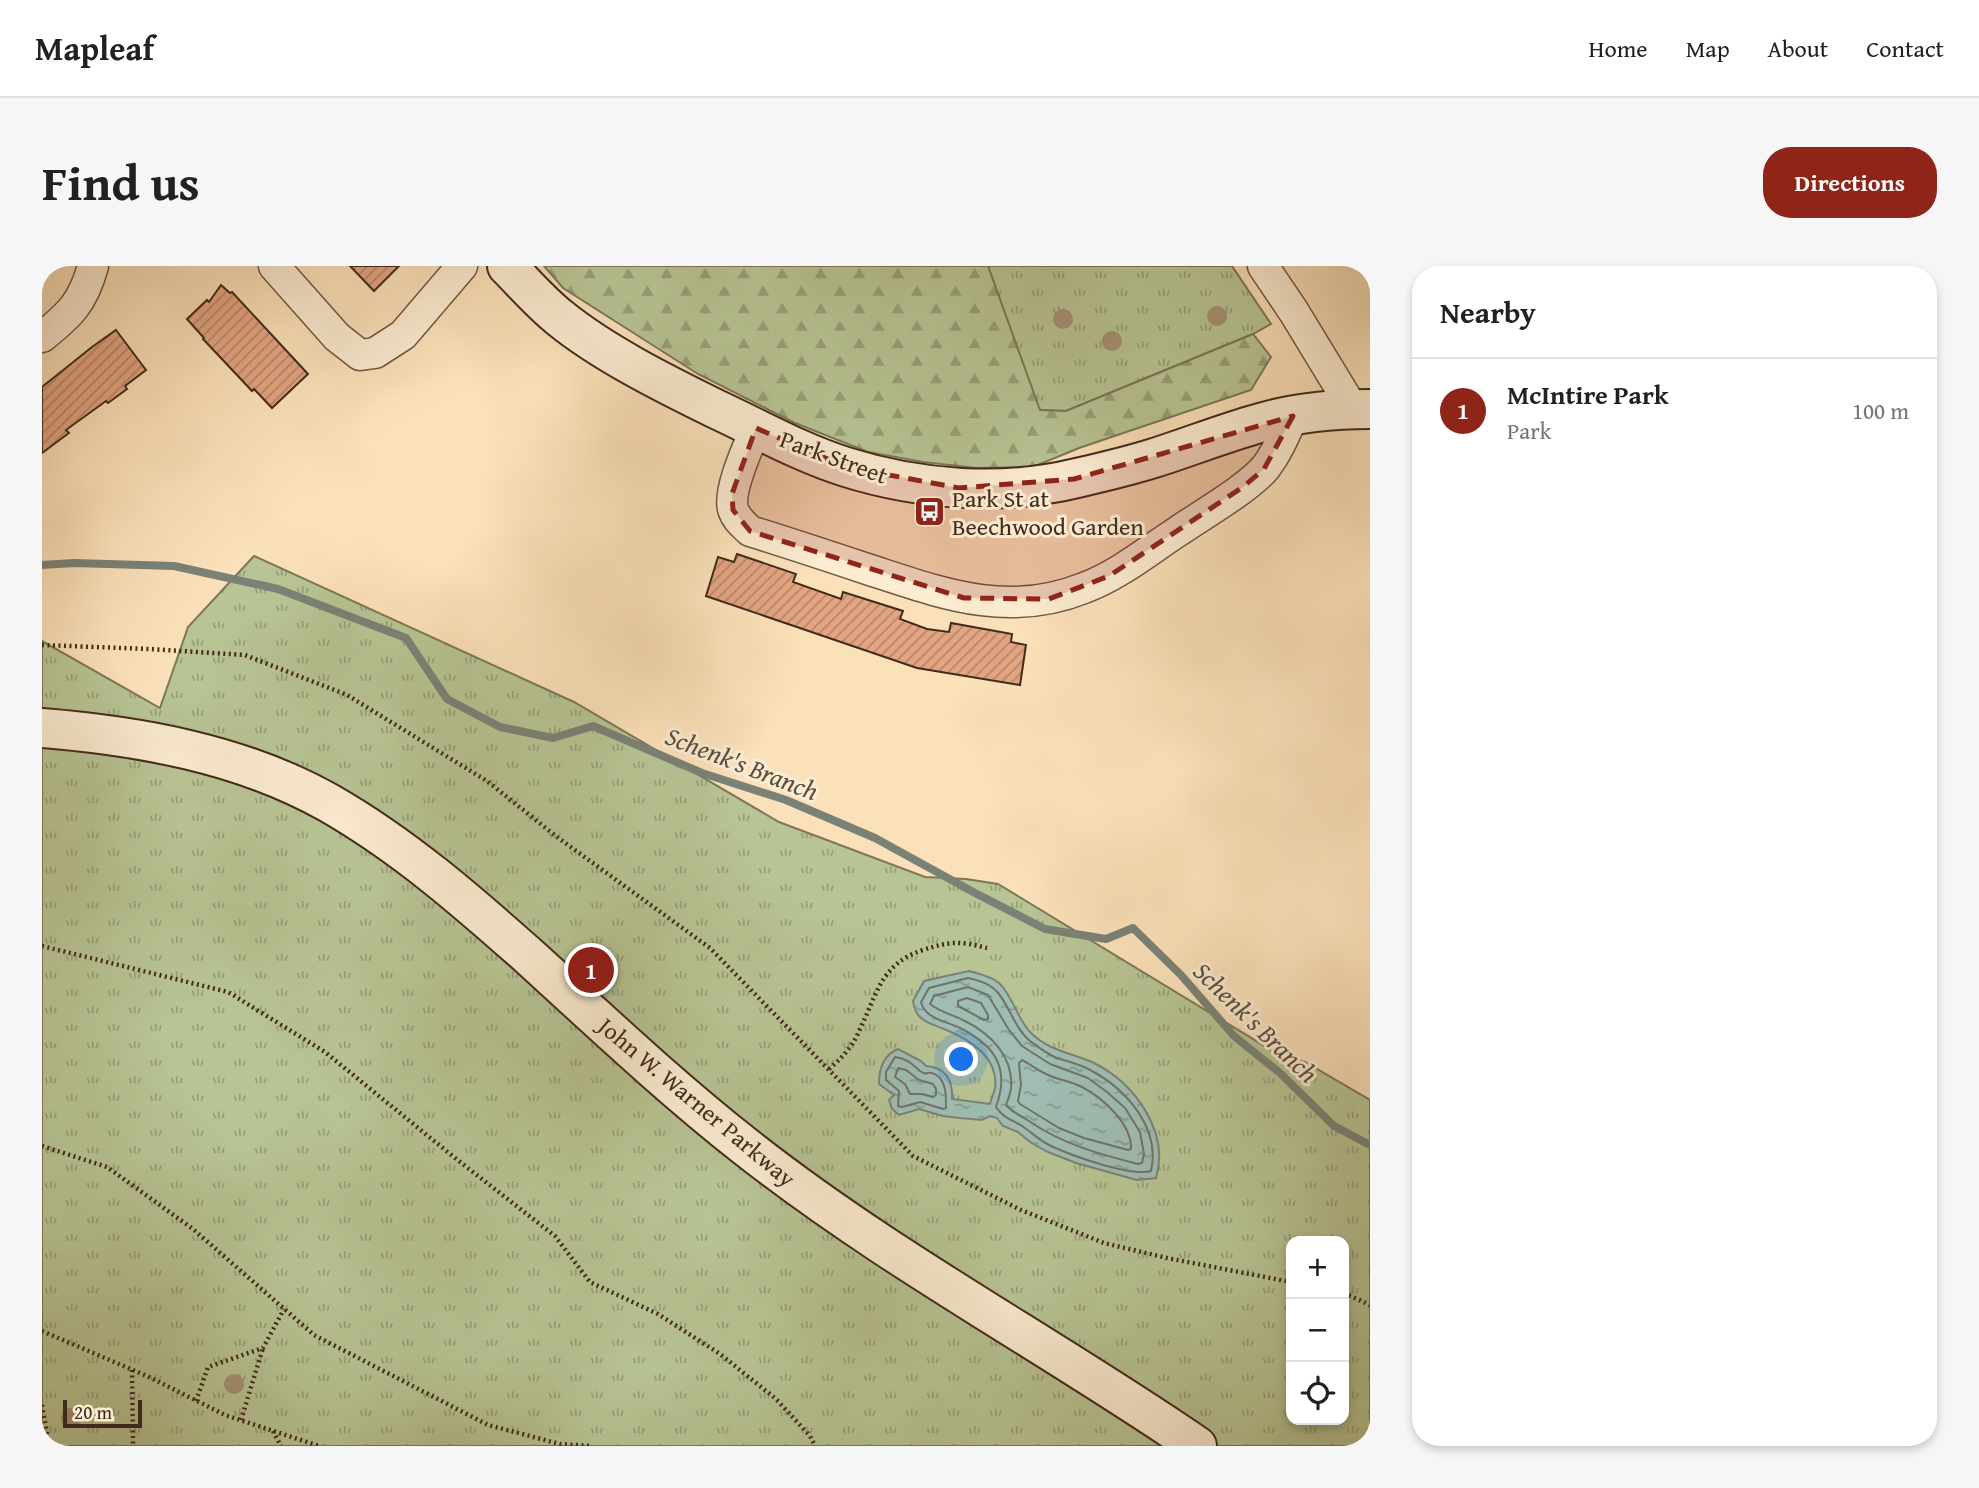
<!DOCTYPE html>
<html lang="en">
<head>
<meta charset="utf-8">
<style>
  :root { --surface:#fff; --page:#f6f6f6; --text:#202124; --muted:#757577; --line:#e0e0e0; --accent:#8f2418 }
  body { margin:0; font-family:"Gentium Book Plus",serif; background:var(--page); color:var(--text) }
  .controls { position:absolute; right:21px; bottom:21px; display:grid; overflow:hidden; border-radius:14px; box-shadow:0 4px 10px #0003 }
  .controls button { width:63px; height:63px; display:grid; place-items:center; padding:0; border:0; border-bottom:2px solid var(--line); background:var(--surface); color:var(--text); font:35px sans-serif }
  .scale { position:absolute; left:21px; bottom:18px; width:79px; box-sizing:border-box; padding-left:7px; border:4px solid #422a1c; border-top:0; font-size:19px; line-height:24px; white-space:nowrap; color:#422a1c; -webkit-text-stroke:5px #fcecd2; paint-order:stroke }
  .you { position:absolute; left:920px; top:794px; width:24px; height:24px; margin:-18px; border:5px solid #fff; border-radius:50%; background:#1a73e8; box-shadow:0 0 0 10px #1a73e833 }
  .badge { display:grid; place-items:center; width:46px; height:46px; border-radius:50%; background:var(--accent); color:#fff; font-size:23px; font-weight:700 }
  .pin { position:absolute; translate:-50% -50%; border:4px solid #fff; box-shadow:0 2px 7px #0006 }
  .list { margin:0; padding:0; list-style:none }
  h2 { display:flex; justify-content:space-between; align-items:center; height:91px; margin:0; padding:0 28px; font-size:30px }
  h2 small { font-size:23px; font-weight:400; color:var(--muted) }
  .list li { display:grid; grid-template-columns:46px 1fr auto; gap:21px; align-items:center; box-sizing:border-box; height:105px; padding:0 28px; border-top:2px solid var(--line) }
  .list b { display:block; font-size:26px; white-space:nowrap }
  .list p { margin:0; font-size:23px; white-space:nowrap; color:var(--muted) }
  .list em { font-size:23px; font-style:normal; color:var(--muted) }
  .icon { flex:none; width:38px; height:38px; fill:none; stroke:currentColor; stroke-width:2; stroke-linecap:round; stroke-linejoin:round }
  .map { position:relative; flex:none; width:1328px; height:1180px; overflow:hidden; border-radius:28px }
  header { display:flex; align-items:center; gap:42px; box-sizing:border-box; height:98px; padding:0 35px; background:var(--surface); border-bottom:2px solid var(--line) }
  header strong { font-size:33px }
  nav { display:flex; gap:38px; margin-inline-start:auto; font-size:24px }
  .intro { display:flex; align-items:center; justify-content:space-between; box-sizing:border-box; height:168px; padding:0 42px }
  h1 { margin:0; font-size:49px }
  .button { padding:18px 32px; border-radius:28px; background:var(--accent); color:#fff; font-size:24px; font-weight:700 }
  main { display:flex; gap:42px; padding:0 42px }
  aside { flex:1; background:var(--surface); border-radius:28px; box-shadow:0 4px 10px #0003 }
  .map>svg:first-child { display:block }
  .grass { fill:url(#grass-tufts); stroke:#7d7758; stroke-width:2; fill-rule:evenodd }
  .forest { fill:url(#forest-firs); stroke:#7d7758; stroke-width:2 }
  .water { fill:url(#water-ripples); stroke:#7a8277; stroke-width:2 }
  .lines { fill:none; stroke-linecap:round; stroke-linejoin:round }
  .shore { stroke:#707468; stroke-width:2 }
  .stream { stroke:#7a8277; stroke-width:8 }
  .building { fill:url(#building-hatch); stroke:#422a1c; stroke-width:2 }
  .street-casing { stroke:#705844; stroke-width:33 }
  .secondary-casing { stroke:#422a1c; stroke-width:42 }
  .path { stroke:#422a1c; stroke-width:4.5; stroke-dasharray:2 3.5; stroke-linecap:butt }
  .street { stroke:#fcecd2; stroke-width:30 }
  .secondary { stroke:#fcecd2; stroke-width:38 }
  .tree { fill:#a69174 }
  .marked { fill:#8f2418; fill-opacity:0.2; stroke:#8f2418; stroke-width:5; stroke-dasharray:14 9; stroke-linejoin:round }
  .labels { text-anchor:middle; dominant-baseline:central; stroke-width:6; stroke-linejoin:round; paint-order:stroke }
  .street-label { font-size:24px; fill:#422a1c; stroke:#fcecd2 }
  .poi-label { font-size:24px; fill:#422a1c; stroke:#fcecd2; text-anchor:start }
  .water-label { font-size:26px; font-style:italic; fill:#594f42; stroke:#fcecd2 }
</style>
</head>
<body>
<header>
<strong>Mapleaf</strong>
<nav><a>Home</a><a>Map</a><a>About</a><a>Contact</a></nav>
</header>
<div class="intro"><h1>Find us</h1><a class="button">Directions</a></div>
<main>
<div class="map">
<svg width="1328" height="1180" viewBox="0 0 1328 1180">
  <defs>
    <pattern id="grass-tufts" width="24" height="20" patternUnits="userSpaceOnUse" patternTransform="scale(1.75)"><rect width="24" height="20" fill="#b8c494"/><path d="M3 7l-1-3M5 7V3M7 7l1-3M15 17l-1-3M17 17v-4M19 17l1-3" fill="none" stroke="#979f78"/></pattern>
    <pattern id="forest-firs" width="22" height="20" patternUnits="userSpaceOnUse" patternTransform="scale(1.75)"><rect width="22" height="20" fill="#b8c494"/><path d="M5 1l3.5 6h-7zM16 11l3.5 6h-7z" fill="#979f78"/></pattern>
    <pattern id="water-ripples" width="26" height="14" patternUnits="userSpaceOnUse" patternTransform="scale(1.75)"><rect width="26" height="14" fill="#9fbdb3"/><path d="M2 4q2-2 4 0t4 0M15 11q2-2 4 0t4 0" fill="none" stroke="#839a91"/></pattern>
    <pattern id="building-hatch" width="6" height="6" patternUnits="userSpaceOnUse" patternTransform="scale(1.75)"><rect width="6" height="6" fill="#e2a481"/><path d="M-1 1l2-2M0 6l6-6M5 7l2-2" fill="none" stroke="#b98669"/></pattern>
  </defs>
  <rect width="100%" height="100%" fill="#fbe1ba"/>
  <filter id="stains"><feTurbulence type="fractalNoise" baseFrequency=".00286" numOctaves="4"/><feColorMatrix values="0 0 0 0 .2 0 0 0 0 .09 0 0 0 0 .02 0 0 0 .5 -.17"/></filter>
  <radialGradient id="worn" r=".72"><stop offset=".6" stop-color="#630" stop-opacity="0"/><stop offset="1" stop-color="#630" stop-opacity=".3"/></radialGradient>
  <g class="grass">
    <path d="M946 0H1190L1229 58 1211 68 1024 145 997 144Z"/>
    <path d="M212 290 532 436 737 556 883 611 924 613 956 618 1239 790 1263 796 1328 834V1180H0V375L118 442 146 361ZM1249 975H1302V1154H1249Z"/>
  </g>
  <path class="forest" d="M502 0H946L998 144 1024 145 1211 68 1229 91 1209 124 1037 182 991 201 934 202 881 196 826 186 753 157 656 108 521 22Z"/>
  <path class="water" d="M927 705C937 708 949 710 957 717 971 730 975 753 989 767 1007 785 1030 787 1052 797 1092 817 1128 865 1114 912L1095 914 1034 897 1006 886 988 876 976 866 961 860 955 852 948 850 940 854 918 852 901 850 877 843 857 849 850 843 847 834 852 829 837 818C837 803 841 789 856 783L879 795 884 800C904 801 911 815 910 833L948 838C949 833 952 827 953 822 957 790 927 773 902 763 893 759 883 757 877 750 873 746 872 740 871 735L882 715Z"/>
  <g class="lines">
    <g class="shore">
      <path d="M926 712C934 714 944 716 951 722 965 732 971 761 988 775 996 781 1005 788 1015 792 1027 796 1039 798 1050 805 1085 824 1119 863 1109 905 1088 911 1028 889 1007 879 997 874 989 866 980 860 970 854 960 851 954 841 968 803 954 780 918 762 904 755 883 753 879 736L887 722Z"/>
      <path d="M926 721 946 729 967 764 980 780 1008 798 1046 812 1065 826 1083 842 1098 866 1102 888 1100 897 1096 898C1057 888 1020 878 987 855 978 849 971 847 964 839 966 834 968 828 969 823 972 791 949 768 923 755 911 749 898 746 888 738L892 730Z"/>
      <path d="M925 732 939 737 946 749V753L942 754 916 740V735Z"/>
      <path d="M853 791C864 792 870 798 878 805 885 810 883 806 890 807 905 811 904 831 904 842L901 843 878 836 860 841 856 840 857 825 844 814V806Z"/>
      <path d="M980 794C988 798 995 804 1004 808 1015 814 1029 815 1040 821 1061 832 1090 858 1089 883L1086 884 1042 872 1017 862 978 838 976 835 979 819 977 797Z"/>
      <path d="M856 802 864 804 877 814 891 818 894 823V829L891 831 880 828H868L863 818 853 811Z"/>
    </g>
    <path class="stream" d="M0 299 32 297 132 300 236 323 364 372 405 433 458 461 511 472 551 460 660 507 744 534 833 572 933 627 1003 663 1064 673 1091 662 1139 709 1192 770 1238 807 1292 860 1328 879"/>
  </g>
  <g class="building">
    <path d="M308 0H357L332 25Z"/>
    <path d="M179 19 188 27 190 26 266 108 230 142 212 123 210 125 161 73 162 72 145 53 165 34 167 36Z"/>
    <path d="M74 64 104 104 83 120 85 123 66 137 64 135 24 164 27 167 0 187V121L50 81Z"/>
    <path d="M695 288 754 308 751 316 799 333 801 326 861 345 858 353 885 363 907 366 909 357 970 368 969 376 984 379 978 419 875 402 664 330 676 291 692 296Z"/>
  </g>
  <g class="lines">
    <defs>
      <g id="street">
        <path d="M232 0 295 71 318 89 333 87 361 69 420 0"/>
        <path d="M1221 0 1252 46 1311 143"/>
        <path d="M0 71C29 48 41 36 51 0"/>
        <path d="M714 162C706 181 686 224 691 243 694 253 701 258 708 265 747 277 786 290 825 303 899 327 965 353 1042 322 1077 309 1107 284 1138 264 1161 248 1207 222 1224 201 1236 185 1243 168 1251 150"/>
      </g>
      <g id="secondary">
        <path d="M465 0C482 17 499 37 518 52 561 87 623 118 674 143 717 163 759 187 804 201 877 224 961 230 1035 212 1061 206 1087 200 1112 192 1147 181 1182 167 1218 157 1252 147 1292 143 1328 143"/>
        <path d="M0 462C98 470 200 488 287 537 362 580 426 636 490 693 560 757 629 822 704 881 846 993 1006 1078 1155 1180"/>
      </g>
    </defs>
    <use href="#street" class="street-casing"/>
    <use href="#secondary" class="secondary-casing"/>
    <g class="path">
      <path d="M0 379 107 383 203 389 305 429 445 515 515 571 668 682 871 890 979 944 1062 977 1125 992 1249 1016"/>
      <path d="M0 680 186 726 283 786 413 892 513 970 548 1016 616 1048 678 1088 734 1133 768 1170 773 1180"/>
      <path d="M787 803C799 793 811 780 817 765 835 729 838 698 881 684 908 675 918 675 945 682"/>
      <path d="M0 880 65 901 151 963 272 1069 446 1159 518 1178 550 1180"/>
      <path d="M1302 1027 1328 1039"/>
      <path d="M0 1065 105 1110 183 1149 277 1180"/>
      <path d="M90 1104 91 1180"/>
      <path d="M154 1135 166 1101 221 1082 242 1043"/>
      <path d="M0 1139 6 1173"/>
      <path d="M199 1154 221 1082"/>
      <path d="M231 1165 239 1180"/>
      <path d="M0 1167 14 1180"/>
    </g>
    <use href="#street" class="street"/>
    <use href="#secondary" class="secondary"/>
  </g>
  <g class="tree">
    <circle cx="1175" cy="50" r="10"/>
    <circle cx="1021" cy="53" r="10"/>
    <circle cx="1070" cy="75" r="10"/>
    <circle cx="192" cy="1118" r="10"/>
    <circle cx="29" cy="1152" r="10"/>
  </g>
  <path class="marked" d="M1251 150 1222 203 1201 221 1067 310 1007 333 922 332 708 265 691 244 690 228 714 162 804 201 917 222 1032 213Z"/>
  <defs>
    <symbol id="bus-square" viewBox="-11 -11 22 22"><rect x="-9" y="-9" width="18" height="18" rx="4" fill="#8f2418" stroke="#fcecd2"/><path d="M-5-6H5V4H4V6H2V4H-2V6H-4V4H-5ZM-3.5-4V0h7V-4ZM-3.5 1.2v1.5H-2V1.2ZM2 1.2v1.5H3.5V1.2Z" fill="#fff"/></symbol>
  </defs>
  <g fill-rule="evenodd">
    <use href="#bus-square" x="870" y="228" width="35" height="35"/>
  </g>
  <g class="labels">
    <g class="street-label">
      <text transform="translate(792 191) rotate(20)">Park Street</text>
      <text transform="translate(655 836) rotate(40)">John W. Warner Parkway</text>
    </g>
    <g class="poi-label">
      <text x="910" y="232">Park St at<tspan x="910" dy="28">Beechwood Garden</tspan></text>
    </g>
    <g class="water-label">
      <text transform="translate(700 497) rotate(21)">Schenk's Branch</text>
      <text transform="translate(1214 756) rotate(44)">Schenk's Branch</text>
    </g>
  </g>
  <rect width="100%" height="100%" filter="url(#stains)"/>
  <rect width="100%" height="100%" fill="url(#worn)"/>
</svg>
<div class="controls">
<button>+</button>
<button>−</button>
<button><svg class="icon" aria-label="locate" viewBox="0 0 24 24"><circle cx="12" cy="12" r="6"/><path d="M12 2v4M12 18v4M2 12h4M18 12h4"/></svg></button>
</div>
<div class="scale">20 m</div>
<div class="you"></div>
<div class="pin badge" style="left:549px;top:704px">1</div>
</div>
<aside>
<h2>Nearby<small></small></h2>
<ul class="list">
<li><span class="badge">1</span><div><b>McIntire Park</b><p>Park</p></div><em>100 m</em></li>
</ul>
</aside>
</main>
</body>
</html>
